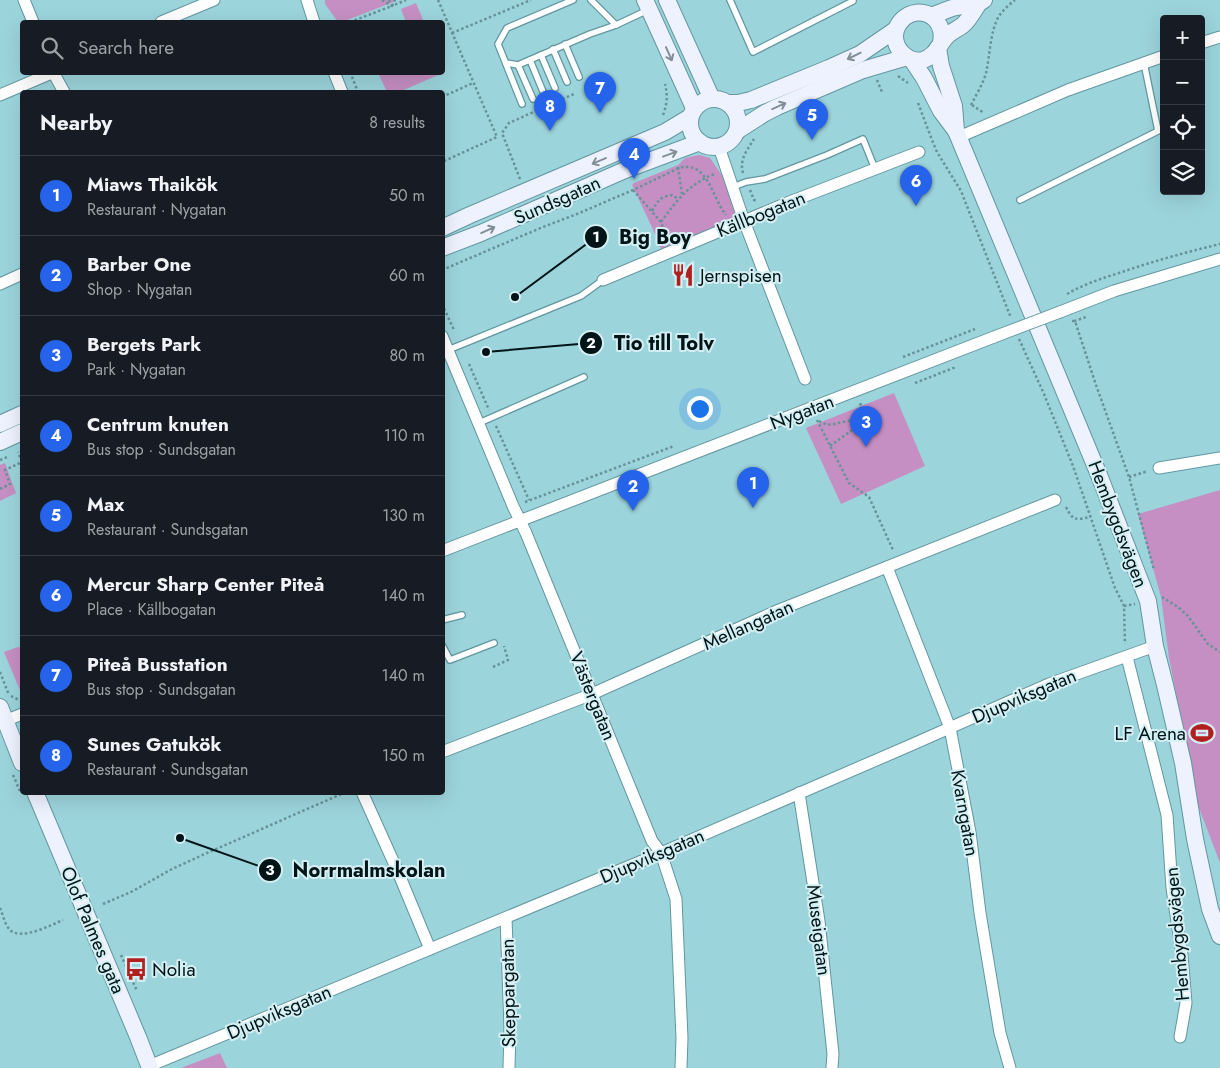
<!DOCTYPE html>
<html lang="en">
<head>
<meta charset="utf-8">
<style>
  :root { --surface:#171b24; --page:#20242c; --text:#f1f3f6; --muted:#9ea1a6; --line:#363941; --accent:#2563eb }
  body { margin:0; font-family:Jost,sans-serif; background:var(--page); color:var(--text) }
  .controls { position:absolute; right:15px; top:15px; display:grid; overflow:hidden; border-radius:5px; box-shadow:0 5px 20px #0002 }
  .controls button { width:45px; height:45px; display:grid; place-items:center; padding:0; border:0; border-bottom:1px solid var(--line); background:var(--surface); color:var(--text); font:25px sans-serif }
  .you { position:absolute; left:699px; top:408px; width:18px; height:18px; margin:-12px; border:4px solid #fff; border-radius:50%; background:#1a73e8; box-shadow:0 0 0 8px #1a73e833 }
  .badge { display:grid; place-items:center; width:32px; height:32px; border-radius:50%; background:var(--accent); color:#fff; font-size:16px; font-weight:700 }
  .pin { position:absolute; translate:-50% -41px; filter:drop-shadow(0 1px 2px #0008) }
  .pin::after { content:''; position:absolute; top:26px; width:18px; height:15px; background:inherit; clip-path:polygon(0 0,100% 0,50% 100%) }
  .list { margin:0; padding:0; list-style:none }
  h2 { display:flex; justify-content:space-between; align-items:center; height:65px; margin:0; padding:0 20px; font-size:21px }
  h2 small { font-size:16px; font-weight:400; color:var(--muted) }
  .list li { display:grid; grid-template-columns:32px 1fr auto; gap:15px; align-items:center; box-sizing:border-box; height:80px; padding:0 20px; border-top:1px solid var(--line) }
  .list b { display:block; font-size:19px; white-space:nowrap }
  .list p { margin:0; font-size:16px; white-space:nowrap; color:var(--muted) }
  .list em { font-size:16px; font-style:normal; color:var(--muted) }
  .icon { flex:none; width:28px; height:28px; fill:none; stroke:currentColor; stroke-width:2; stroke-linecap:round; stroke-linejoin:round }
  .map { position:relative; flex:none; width:1220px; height:1068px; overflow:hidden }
  .search { position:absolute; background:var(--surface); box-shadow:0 5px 20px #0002; left:20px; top:20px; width:425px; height:55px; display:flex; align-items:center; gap:12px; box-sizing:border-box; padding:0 18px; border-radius:5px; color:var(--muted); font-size:19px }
  .panel { position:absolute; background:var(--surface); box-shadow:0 5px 20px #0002; left:20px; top:90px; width:425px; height:705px; border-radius:5px }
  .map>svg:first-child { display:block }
  .green { fill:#c68fc3 }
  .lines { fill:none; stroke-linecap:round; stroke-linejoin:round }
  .lane-casing { stroke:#6197a0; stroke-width:8 }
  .street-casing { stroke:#6197a0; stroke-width:13 }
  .secondary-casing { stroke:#6197a0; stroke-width:18 }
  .path { stroke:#669298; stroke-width:2.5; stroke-dasharray:2.5 2.5; stroke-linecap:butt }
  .lane { stroke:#fff; stroke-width:5.5 }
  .street { stroke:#fff; stroke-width:11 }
  .secondary { stroke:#eef2fe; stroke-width:16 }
  .street-bridge-casing { stroke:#6197a0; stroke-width:13; stroke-linecap:butt }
  .street-bridge { stroke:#fff; stroke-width:11 }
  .oneway { stroke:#838f96 }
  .labels { text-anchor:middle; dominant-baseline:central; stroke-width:4; stroke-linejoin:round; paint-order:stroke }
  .street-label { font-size:19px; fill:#011518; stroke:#d4eff3 }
  .poi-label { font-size:19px; fill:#011518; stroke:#d4eff3; text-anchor:start }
  .leader { fill:none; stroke:#011518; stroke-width:2 }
  .callout-dot { fill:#011518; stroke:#d4eff3; stroke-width:2 }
  .mark-label { font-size:15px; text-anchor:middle; font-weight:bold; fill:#fff }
  .callout-label { font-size:20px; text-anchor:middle; font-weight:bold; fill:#011518; stroke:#d4eff3; stroke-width:4; stroke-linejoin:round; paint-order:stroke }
</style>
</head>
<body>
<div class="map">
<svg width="1220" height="1068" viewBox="0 0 1220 1068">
  <rect width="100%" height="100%" fill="#9cd4dc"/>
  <g class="green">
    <path d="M325 0H396V1L342 22H338L325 4Z"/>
    <path d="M416 3 424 22H406L401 9Z"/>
    <path d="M443 65 445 72 399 92H387L378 73 442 72Z"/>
    <path d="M699 155 710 158 721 174 730 193 736 219 663 254 657 238 632 185 634 183 678 165 685 158Z"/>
    <path d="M894 393 925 466 841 504 806 428Z"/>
    <path d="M5 463 16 493 0 501V465Z"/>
    <path d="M1220 490V863L1199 808 1169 658 1161 597 1138 514Z"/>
    <path d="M18 647 22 648V695L4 652Z"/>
    <path d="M220 1053 227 1068H181Z"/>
  </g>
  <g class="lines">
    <defs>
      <g id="lane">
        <path d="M591 0 616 25"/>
        <path d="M730 0 753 52 853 1V0"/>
        <path d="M565 44 579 77"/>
        <path d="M553 49 567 82"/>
        <path d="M541 55 555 88"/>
        <path d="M530 60 544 94"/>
        <path d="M506 63 518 65 590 34 616 25 648 10"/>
        <path d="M518 65 533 99"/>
        <path d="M522 104 498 44 507 28 573 0"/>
        <path d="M733 187 746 182 765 179 827 155 863 139 875 169"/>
        <path d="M1020 200 1158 131 1144 63"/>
        <path d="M448 350 581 296 603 280"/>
        <path d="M479 423 584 377"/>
        <path d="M442 620 462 615"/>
        <path d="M442 645 450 660 494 643"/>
      </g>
      <g id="street">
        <path d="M24 0 33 22"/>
        <path d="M307 0 314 22"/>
        <path d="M161 22 214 0"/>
        <path d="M1201 43 1220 37"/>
        <path d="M53 72 64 92"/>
        <path d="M334 72 342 92"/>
        <path d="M0 95 54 72"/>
        <path d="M959 137 1068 90 1164 56"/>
        <path d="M719 147 744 221 805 379"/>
        <path d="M603 280 787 203 919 152"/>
        <path d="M0 284 22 274"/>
        <path d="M1060 312 1114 291 1220 259"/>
        <path d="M442 336 513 506 526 533 652 841 661 853 676 899 682 1038 681 1068"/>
        <path d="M1159 468 1220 458"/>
        <path d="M442 551 994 337"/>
        <path d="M887 567 950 728 970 832 980 913 1000 1033 1010 1068"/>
        <path d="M1127 657 1167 815 1172 888 1182 955 1186 1003 1180 1037"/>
        <path d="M0 723 22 714"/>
        <path d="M442 752 592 694 779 610 1055 500"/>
        <path d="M362 792 398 872 430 949"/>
        <path d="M799 793 819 921 833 1054 832 1068"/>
        <path d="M506 918 510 1028 509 1068"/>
        <path d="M149 1066 661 853 911 745 1049 684 1155 646"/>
      </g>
      <g id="secondary">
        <path d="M645 0 694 108"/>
        <path d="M667 0 712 99"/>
        <path d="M931 16 952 8 979 3 984 0"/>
        <path d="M941 42C943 33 941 25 934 18 912 0 881 30 902 53 908 59 915 62 923 60 936 56 939 44 947 36 952 31 958 29 963 25 970 19 974 10 979 3"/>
        <path d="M938 48 941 66 954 106 956 131"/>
        <path d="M912 60 924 78 941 111 956 131 1099 475 1148 601 1155 646 1165 685 1183 763 1195 839 1210 909 1220 936"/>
        <circle cx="714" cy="123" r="24"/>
        <path d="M728 103H738L751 100 829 68 860 54 895 30"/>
        <path d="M737 131 765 113 777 107 863 70 907 57"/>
        <path d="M442 228 470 215 665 132 690 117"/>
        <path d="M442 248 481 233 625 170 700 142"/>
        <path d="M0 424 22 414"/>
        <path d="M0 442 22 432"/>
        <path d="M0 707 22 763"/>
        <path d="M35 792 138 1037 150 1068"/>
      </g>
    </defs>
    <use href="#lane" class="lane-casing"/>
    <use href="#street" class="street-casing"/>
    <use href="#secondary" class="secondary-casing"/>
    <g class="path">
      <path d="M382 0 392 6"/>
      <path d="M389 0 392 6 406 0"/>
      <path d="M438 0 497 137 442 162"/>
      <path d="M350 22 392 6 395 0"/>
      <path d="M452 33 531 0"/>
      <path d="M350 72 358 92"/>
      <path d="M898 76 908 83"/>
      <path d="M877 80 882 92"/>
      <path d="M442 97 473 83"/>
      <path d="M918 103 932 140 937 152 961 191 1011 318"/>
      <path d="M971 105C976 95 983 84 986 73 990 56 990 31 999 16 1003 10 1009 5 1015 0"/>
      <path d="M972 105 984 113"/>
      <path d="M663 115C667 104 668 96 665 84"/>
      <path d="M678 167 682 194"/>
      <path d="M743 173C739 160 747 150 754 139"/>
      <path d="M520 179 502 133 509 123 576 93"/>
      <path d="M633 190 661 222 667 240"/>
      <path d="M750 190 754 200 757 201"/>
      <path d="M652 211C658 201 659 197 672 195L678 199"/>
      <path d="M661 222C677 200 688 185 714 174"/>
      <path d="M442 270 543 227 577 214 633 190 679 168C708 160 712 198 726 215"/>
      <path d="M1067 294C1084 284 1103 278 1122 272 1154 261 1187 252 1220 244"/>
      <path d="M442 304 454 330"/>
      <path d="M1075 320V321L1086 317"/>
      <path d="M1072 321H1075L1096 385 1129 477 1154 570"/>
      <path d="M1019 339 1044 394 1073 466 1115 588 1124 606 1125 644"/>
      <path d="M903 357 975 329"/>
      <path d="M469 364 489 410"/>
      <path d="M915 383 956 367"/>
      <path d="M817 420 849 483 869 497 893 550"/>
      <path d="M819 421 827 425 834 424 865 417 860 403"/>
      <path d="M496 426 529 500"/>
      <path d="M830 446 862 423 865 417"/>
      <path d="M0 460 7 457"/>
      <path d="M1129 477 1148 471"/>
      <path d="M0 489 10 484 5 470 22 462 18 452"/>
      <path d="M525 502 674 446"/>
      <path d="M1066 507C1073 521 1075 520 1090 517"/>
      <path d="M1162 597 1178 607 1188 616 1208 644 1220 652"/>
      <path d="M1124 606 1135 604"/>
      <path d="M493 667 508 660 504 646"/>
      <path d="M0 672 9 695"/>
      <path d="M11 696 21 701"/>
      <path d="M13 775 20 791"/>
      <path d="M103 904 133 891 172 869 207 853 346 792"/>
      <path d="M0 908C3 915 5 925 10 930 21 941 51 925 63 920"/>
      <path d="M121 955 137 991"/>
    </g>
    <use href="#lane" class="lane"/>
    <use href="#street" class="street"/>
    <use href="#secondary" class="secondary"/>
    <defs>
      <path id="street-bridge" d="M994 337 1060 312"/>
    </defs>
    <use href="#street-bridge" class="street-bridge-casing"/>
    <use href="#street-bridge" class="street-bridge"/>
  </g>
  <defs><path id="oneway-shaft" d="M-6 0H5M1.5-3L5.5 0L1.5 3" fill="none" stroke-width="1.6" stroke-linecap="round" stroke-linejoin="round" transform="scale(1.25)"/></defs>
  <g class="oneway">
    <use href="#oneway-shaft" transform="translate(669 54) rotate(66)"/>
    <use href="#oneway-shaft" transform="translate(854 56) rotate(154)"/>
    <use href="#oneway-shaft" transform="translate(779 106) rotate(-24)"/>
    <use href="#oneway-shaft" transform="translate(670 154) rotate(-20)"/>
    <use href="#oneway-shaft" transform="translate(599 161) rotate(157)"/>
    <use href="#oneway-shaft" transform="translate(488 230) rotate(-24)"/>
  </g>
  <defs>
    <symbol id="restaurant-bare" viewBox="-9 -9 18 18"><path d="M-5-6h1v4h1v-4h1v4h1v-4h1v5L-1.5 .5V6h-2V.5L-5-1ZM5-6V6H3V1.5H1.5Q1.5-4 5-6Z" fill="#b1201d" stroke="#d4eff3" stroke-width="2.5" paint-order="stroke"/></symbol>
    <symbol id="stadium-bare" viewBox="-9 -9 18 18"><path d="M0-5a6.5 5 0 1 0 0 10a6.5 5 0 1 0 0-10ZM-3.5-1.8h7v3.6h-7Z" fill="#b1201d" stroke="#d4eff3" stroke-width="2.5" paint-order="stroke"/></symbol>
    <symbol id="bus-bare" viewBox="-9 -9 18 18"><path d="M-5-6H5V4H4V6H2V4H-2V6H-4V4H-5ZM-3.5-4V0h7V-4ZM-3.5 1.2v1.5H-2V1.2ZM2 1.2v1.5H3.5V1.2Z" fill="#b1201d" stroke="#d4eff3" stroke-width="2.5" paint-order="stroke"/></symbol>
  </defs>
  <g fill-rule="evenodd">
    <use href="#restaurant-bare" x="667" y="259" width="32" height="32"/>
    <use href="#stadium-bare" x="1186" y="717" width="32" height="32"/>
    <use href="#bus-bare" x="120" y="953" width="32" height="32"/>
  </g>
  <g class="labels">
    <g class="street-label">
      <text transform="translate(557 200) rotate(-24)">Sundsgatan</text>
      <text transform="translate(761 214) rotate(-22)">Källbogatan</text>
      <text transform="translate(802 412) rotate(-21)">Nygatan</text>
      <text transform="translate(1118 524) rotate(69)">Hembygdsvägen</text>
      <text transform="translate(748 625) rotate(-24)">Mellangatan</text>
      <text transform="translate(593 696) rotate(68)">Västergatan</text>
      <text transform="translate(1024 696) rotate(-23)">Djupviksgatan</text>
      <text transform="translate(965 813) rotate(80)">Kvarngatan</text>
      <text transform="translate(652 856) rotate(-23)">Djupviksgatan</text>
      <text transform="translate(93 930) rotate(67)">Olof Palmes gata</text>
      <text transform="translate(819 930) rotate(83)">Museigatan</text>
      <text transform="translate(1177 934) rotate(-95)">Hembygdsvägen</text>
      <text transform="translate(508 993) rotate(-91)">Skeppargatan</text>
      <text transform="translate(279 1012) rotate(-23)">Djupviksgatan</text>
    </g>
    <g class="poi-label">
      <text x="700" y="275">Jernspisen</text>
      <text x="1186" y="733" text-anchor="end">LF Arena</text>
      <text x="152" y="969">Nolia</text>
    </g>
  </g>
  <path class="leader" d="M515 297L596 237M486 352L591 343M180 838L270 870"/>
  <g class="callout-dot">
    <circle cx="515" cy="297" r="5"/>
    <circle cx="486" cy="352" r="5"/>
    <circle cx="180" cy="838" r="5"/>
    <circle cx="596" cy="237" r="12"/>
    <circle cx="591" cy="343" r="12"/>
    <circle cx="270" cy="870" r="12"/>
  </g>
  <g class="mark-label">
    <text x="596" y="242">1</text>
    <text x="591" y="348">2</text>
    <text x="270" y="875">3</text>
  </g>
  <g class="callout-label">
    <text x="655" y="244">Big Boy</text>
    <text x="664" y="350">Tio till Tolv</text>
    <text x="369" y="877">Norrmalmskolan</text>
  </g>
</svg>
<div class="controls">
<button>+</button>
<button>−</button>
<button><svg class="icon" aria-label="locate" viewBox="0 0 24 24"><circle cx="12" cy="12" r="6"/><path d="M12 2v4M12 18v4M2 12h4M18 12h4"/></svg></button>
<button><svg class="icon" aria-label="layers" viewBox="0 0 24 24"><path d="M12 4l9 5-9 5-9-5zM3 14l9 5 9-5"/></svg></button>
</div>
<div class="you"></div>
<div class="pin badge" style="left:753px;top:508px">1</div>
<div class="pin badge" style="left:633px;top:511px">2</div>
<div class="pin badge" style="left:866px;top:447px">3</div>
<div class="pin badge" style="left:634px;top:179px">4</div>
<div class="pin badge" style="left:812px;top:140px">5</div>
<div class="pin badge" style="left:916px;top:206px">6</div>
<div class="pin badge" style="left:600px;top:113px">7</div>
<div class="pin badge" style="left:550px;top:131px">8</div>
<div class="search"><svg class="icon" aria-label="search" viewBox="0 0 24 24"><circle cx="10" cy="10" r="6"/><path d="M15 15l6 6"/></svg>Search here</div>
<section class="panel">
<h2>Nearby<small>8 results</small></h2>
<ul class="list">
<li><span class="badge">1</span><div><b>Miaws Thaikök</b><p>Restaurant · Nygatan</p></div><em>50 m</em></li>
<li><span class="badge">2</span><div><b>Barber One</b><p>Shop · Nygatan</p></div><em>60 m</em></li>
<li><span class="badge">3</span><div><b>Bergets Park</b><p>Park · Nygatan</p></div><em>80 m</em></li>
<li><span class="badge">4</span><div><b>Centrum knuten</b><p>Bus stop · Sundsgatan</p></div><em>110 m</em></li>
<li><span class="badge">5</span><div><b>Max</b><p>Restaurant · Sundsgatan</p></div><em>130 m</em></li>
<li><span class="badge">6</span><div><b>Mercur Sharp Center Piteå</b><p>Place · Källbogatan</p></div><em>140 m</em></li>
<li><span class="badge">7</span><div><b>Piteå Busstation</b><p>Bus stop · Sundsgatan</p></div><em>140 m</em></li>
<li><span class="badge">8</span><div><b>Sunes Gatukök</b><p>Restaurant · Sundsgatan</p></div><em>150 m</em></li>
</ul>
</section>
</div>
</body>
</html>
